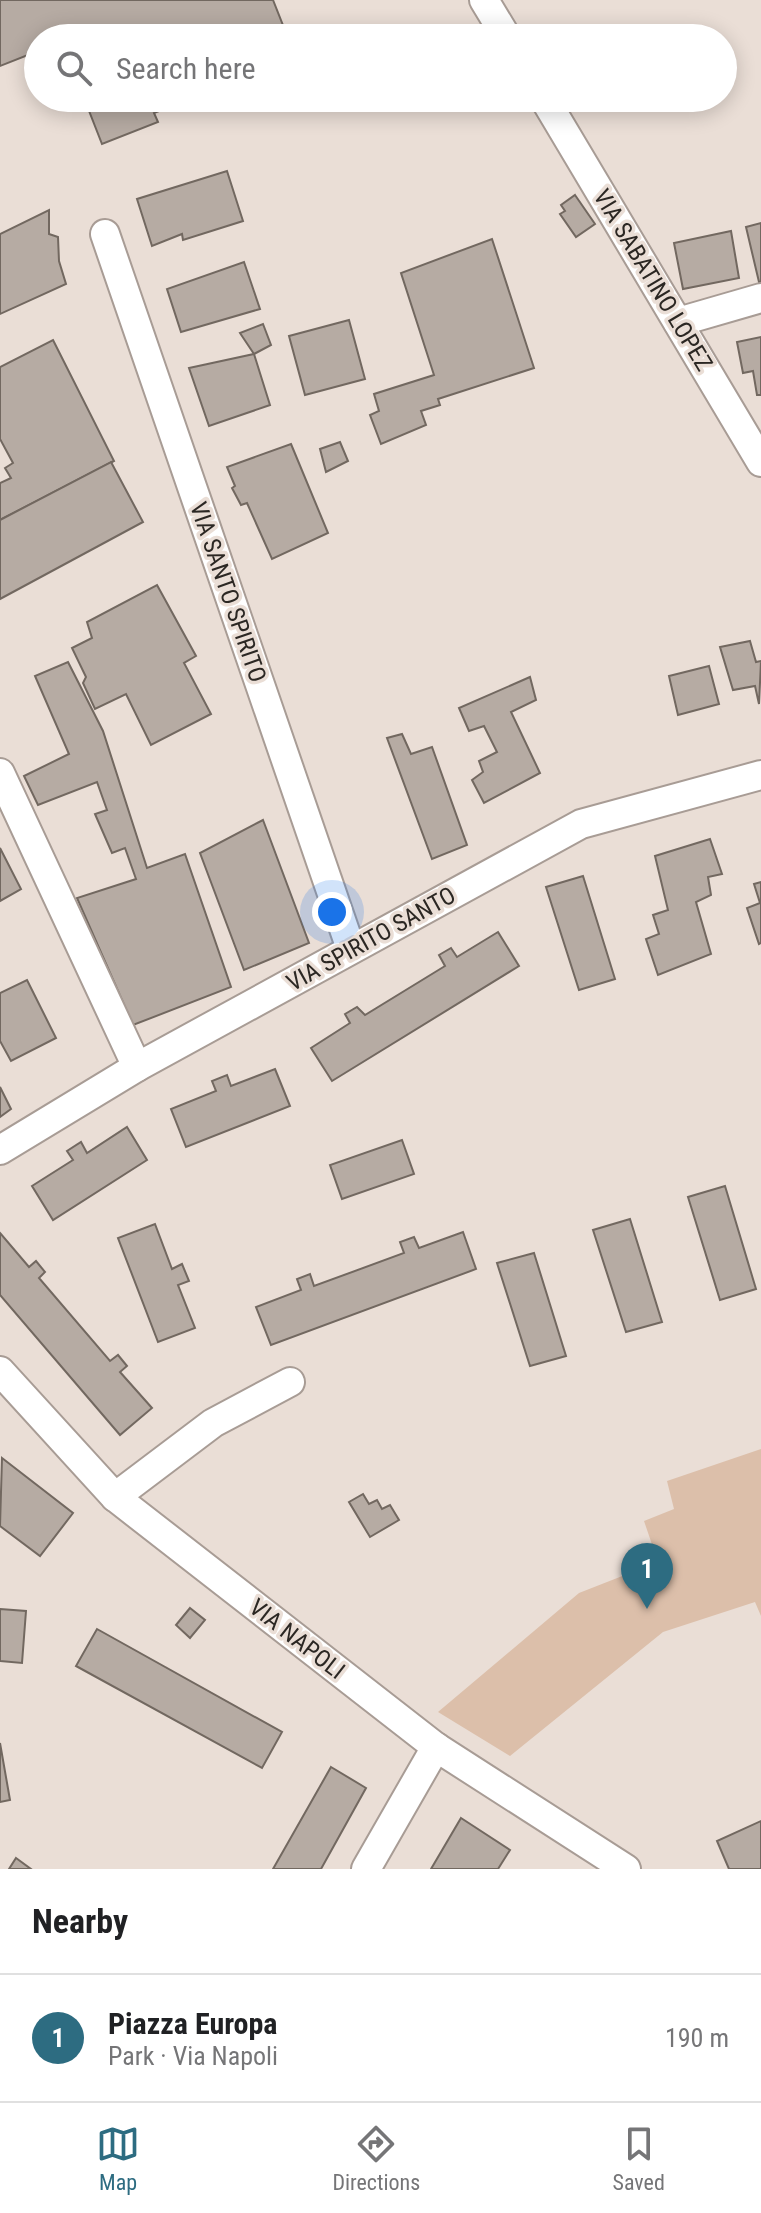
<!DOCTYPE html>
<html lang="en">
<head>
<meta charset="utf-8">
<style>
  :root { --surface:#fff; --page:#f2f2f2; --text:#202124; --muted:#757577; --line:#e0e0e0; --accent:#2d6c81 }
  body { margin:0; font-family:"Roboto Condensed",sans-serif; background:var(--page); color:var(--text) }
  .you { position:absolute; left:332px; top:912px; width:28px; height:28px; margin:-20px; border:6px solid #fff; border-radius:50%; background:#1a73e8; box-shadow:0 0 0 12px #1a73e833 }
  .badge { display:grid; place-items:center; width:52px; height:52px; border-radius:50%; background:var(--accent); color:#fff; font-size:26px; font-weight:700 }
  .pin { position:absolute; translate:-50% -66px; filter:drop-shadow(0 2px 4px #0008) }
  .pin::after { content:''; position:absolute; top:42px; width:28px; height:24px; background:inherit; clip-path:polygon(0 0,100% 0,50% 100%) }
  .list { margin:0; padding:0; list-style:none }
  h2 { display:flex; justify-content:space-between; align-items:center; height:104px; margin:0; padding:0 32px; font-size:34px }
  h2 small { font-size:26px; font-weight:400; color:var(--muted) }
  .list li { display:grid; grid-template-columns:52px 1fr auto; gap:24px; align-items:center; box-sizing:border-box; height:128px; padding:0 32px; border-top:2px solid var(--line) }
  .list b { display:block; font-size:30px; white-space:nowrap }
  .list p { margin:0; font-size:26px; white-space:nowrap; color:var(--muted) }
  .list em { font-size:26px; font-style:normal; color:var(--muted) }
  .icon { flex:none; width:44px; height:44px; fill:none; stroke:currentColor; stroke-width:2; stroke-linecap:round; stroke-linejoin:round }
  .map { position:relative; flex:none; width:761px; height:1869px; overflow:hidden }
  .search { position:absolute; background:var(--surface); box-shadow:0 4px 20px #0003; left:24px; right:24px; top:24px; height:88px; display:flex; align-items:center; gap:20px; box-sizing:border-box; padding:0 28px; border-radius:44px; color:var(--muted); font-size:30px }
  .sheet { height:232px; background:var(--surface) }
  nav { display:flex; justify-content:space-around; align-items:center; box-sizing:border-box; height:112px; border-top:2px solid var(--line); background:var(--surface); font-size:22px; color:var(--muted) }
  nav a { display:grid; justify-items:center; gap:4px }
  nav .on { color:var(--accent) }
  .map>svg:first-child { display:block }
  .green { fill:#dcbfaa }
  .building { fill:#b6aba3; stroke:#726860; stroke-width:2 }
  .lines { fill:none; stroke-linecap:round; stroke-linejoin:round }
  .minor-casing { stroke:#a89c95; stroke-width:32 }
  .minor { stroke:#fff; stroke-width:28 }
  .labels { text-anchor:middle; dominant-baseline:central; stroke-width:7; stroke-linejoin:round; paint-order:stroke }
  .street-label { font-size:24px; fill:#2b2723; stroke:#eaded6 }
</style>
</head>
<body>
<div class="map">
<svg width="761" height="1869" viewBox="0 0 761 1869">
  <rect width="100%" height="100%" fill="#eaded6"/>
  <path class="green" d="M761 1449V1616L755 1602 663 1632 510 1756 438 1712 579 1593 658 1562 644 1521 674 1509 667 1481Z"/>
  <g class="building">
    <path d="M0 0H273L288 38H38V51L0 66Z"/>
    <path d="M84 98H191L154 113 158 122 102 144Z"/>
    <path d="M227 171 243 221 183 240 182 234 152 246 137 199Z"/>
    <path d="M575 195 595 224 576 237 560 214 565 211 561 205Z"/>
    <path d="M49 210V234L58 237 59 261 66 284 0 314V234Z"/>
    <path d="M761 223V282H759L746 227Z"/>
    <path d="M731 231 739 278 683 289 674 243Z"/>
    <path d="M492 239 534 368 438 399 440 405 421 411 426 425 381 444 370 415 379 411 374 394 434 375 401 273Z"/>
    <path d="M244 262 260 309 181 332 167 289Z"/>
    <path d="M349 320 365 379 305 395 289 336Z"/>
    <path d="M263 324 271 345 254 354 240 333Z"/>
    <path d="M761 337V395H757L753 371 743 373 737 342Z"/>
    <path d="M53 340 114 461 0 520V483L11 478 5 468 13 463 0 439V367Z"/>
    <path d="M254 354 270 405 209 426 189 368Z"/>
    <path d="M340 442 348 461 326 472 320 449Z"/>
    <path d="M291 444 328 533 272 559 247 503 241 505 232 488 235 486 227 467Z"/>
    <path d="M111 462 143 522 0 599V520Z"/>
    <path d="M157 585 196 656 184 663 211 714 151 745 126 694 95 709 83 683 86 677 72 648 92 638 87 622Z"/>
    <path d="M750 641 756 662 761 661 759 704 755 686 733 690 720 647Z"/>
    <path d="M68 662 103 731 147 868 185 854 231 987 133 1025 77 898 136 879 125 848 112 853 95 814 107 810 97 782 38 805 24 776 69 754 35 676Z"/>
    <path d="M709 666 719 704 678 715 669 676Z"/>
    <path d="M530 677 536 700 511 712 540 773 484 803 472 780 483 772 479 761 497 752 484 726 469 731 459 708Z"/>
    <path d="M402 734 411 754 432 747 467 845 432 859 387 738Z"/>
    <path d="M263 820 309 943 244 970 200 853Z"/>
    <path d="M710 839 722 874 708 877 711 895 696 902 711 954 658 975 646 939 659 934 653 915 668 910 655 856Z"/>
    <path d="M0 848 21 889 0 901Z"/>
    <path d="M583 876 615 979 579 990 546 887Z"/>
    <path d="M761 882V943L759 944 747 908 760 903 754 884Z"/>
    <path d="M498 932 519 966 332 1081 311 1048 350 1023 345 1014 357 1007 365 1015 445 966 439 955 451 948 457 957Z"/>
    <path d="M27 980 56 1038 11 1061 0 1041V993Z"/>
    <path d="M275 1069 290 1106 186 1147 171 1109 216 1091 212 1081 227 1075 231 1086Z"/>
    <path d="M0 1087 11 1109 0 1117Z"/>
    <path d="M127 1127 147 1160 53 1220 32 1186 73 1160 67 1151 81 1142 87 1153Z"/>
    <path d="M402 1140 414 1174 342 1199 330 1165Z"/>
    <path d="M725 1186 756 1289 720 1300 688 1197Z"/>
    <path d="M630 1219 662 1322 626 1332 593 1230Z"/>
    <path d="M155 1224 172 1269 182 1264 189 1281 178 1285 195 1328 158 1342 118 1238Z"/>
    <path d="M463 1232 476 1269 271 1345 256 1307 301 1290 297 1279 310 1274 314 1286 404 1253 400 1242 414 1237 419 1248Z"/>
    <path d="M0 1233 29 1267 36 1261 45 1272 39 1278 110 1361 118 1355 127 1366 120 1372 152 1408 120 1435 0 1295Z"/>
    <path d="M534 1253 566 1356 530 1366 497 1263Z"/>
    <path d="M2 1458 73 1513 40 1556 0 1526Z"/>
    <path d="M363 1494 369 1504 377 1500 382 1509 390 1505 399 1520 370 1537 349 1502Z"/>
    <path d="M190 1608 205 1620 190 1638 176 1625Z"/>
    <path d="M0 1609 26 1611 22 1663 0 1661Z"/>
    <path d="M97 1629 282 1732 262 1768 76 1666Z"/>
    <path d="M0 1743 10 1800 0 1802Z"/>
    <path d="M331 1767 366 1788 321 1869H273Z"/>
    <path d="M461 1818 510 1850 498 1869H431Z"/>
    <path d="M761 1821V1869H729L717 1841Z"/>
    <path d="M16 1858 31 1869H9Z"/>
  </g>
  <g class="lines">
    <defs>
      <g id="minor">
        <path d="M484 0 507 38"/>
        <path d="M544 98 761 462"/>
        <path d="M105 234 351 949"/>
        <path d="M678 322 761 298"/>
        <path d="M0 773 137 1067"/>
        <path d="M0 1150 137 1067 581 824 761 775"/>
        <path d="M0 1371 115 1497 436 1747 626 1869"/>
        <path d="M115 1497 213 1423 290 1382"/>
        <path d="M366 1869 436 1747"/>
      </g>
    </defs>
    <use href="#minor" class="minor-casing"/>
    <use href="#minor" class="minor"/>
  </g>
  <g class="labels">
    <g class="street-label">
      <text transform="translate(653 280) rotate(59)">VIA SABATINO LOPEZ</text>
      <text transform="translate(228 592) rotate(71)">VIA SANTO SPIRITO</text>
      <text transform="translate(371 939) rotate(-29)">VIA SPIRITO SANTO</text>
      <text transform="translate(297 1639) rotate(38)">VIA NAPOLI</text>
    </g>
  </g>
</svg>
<div class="you"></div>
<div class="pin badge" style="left:647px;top:1609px">1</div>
<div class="search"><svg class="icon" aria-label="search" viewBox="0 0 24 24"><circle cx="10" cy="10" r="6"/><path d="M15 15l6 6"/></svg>Search here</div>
</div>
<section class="sheet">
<h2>Nearby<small></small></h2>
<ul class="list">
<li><span class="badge">1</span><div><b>Piazza Europa</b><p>Park · Via Napoli</p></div><em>190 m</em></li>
</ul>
</section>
<nav>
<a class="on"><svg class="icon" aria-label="map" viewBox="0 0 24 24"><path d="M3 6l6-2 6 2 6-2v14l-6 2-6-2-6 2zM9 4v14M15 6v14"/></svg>Map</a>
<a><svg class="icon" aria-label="directions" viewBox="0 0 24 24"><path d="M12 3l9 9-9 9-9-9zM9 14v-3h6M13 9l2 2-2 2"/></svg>Directions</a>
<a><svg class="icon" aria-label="saved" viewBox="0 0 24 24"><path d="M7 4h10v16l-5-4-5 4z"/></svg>Saved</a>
</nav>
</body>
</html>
